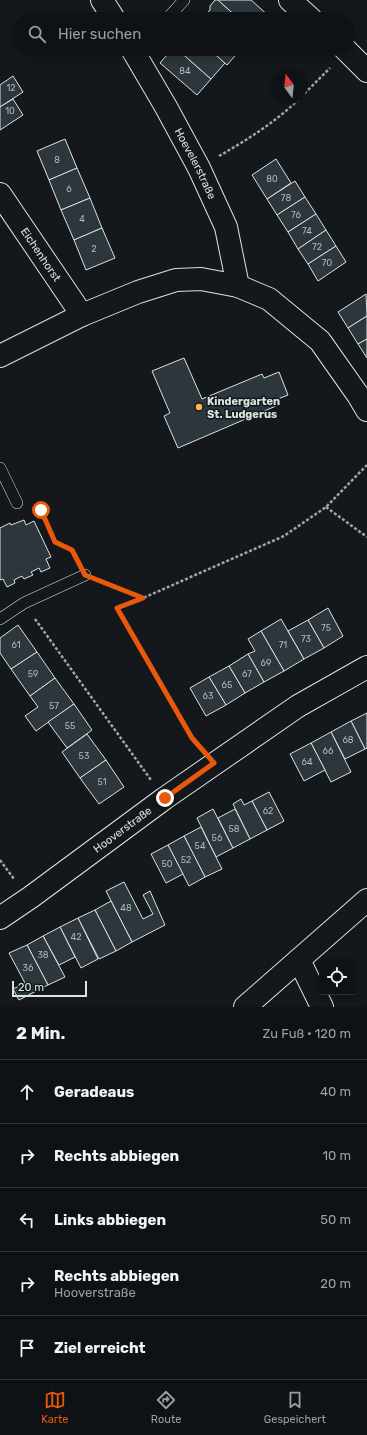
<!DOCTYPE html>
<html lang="de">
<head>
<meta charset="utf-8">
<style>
  :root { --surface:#0f1215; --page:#1d2022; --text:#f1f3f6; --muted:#9b9ea0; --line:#2f3234; --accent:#ea580c }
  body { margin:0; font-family:Rubik,sans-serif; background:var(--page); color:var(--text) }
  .controls { position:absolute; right:12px; bottom:12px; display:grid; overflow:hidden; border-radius:0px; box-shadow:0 2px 6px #0003 }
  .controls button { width:36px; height:36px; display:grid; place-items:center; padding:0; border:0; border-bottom:1px solid var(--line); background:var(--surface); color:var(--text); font:20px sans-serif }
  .compass { position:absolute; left:271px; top:68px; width:36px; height:36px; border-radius:50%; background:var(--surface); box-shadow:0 2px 6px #0003; rotate:345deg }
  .scale { position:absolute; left:12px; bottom:10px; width:75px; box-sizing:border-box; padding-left:4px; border:2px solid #d8e6dc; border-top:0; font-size:11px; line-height:14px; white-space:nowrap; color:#d8e6dc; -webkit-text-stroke:3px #14181c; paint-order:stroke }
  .stop { position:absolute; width:12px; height:12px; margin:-9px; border:3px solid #ea580c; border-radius:50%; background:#fff }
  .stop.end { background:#ea580c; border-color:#fff; box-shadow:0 1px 4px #0008 }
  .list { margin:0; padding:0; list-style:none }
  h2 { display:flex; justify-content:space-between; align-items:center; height:52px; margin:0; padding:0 16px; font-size:17px }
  h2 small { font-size:13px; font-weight:400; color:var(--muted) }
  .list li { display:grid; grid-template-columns:26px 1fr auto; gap:12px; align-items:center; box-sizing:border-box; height:64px; padding:0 16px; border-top:1px solid var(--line) }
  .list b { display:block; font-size:15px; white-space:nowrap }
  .list p { margin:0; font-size:13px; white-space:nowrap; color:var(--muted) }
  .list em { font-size:13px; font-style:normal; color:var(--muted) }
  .icon { flex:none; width:22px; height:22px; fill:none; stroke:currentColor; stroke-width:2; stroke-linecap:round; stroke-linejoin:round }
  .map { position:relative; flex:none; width:367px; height:1007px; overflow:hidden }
  .search { position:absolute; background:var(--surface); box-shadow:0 2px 6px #0003; left:12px; right:12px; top:12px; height:44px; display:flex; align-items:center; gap:10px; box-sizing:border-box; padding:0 14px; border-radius:22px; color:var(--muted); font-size:15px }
  .sheet { height:372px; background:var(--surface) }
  nav { display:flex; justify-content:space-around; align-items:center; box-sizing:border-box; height:56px; border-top:1px solid var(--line); background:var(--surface); font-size:11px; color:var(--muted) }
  nav a { display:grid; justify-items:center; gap:2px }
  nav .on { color:var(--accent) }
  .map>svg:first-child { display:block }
  .building { fill:#2c363c; stroke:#d8e6dc }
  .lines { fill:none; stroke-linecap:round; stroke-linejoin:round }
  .service-casing { stroke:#d8e6dc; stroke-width:12 }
  .minor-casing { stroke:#d8e6dc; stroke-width:24 }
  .path { stroke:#9da8a2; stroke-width:2.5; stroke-dasharray:3 2; stroke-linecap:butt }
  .service { stroke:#14181c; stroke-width:11 }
  .minor { stroke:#14181c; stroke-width:22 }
  .route { stroke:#ea580c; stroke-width:5 }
  .poi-dot { fill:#ffb74d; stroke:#14181c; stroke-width:1.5 }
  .labels { text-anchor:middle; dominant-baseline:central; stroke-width:3; stroke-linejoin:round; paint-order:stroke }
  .number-label { font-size:9px; fill:#adbab4 }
  .street-label { font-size:11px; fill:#d8e6dc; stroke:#14181c }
  .poi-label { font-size:11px; font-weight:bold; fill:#d8e6dc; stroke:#14181c; text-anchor:start }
</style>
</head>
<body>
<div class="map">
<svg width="367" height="1007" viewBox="0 0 367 1007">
  <rect width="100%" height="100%" fill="#14181c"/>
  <g class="building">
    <path d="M215 0H218L239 19H207L204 16 210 10V6Z"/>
    <path d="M218 0H251L270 17 268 19H239Z"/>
    <path d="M168 49H177L211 79 197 95 160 63 166 56V52Z"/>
    <path d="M177 49H209L225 63 211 79Z"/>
    <path d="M209 49H241L227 65Z"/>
    <path d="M13 76 23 92 0 107V85Z"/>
    <path d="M13 99 23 115 0 130V107Z"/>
    <path d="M65 139 77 168 49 180 37 151Z"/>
    <path d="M276 159 291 183 267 199 252 175Z"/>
    <path d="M77 168 90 198 61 210 49 180Z"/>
    <path d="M295 181 305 197 277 215 267 199Z"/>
    <path d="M305 197 316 214 288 232 277 215Z"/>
    <path d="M90 198 102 228 74 240 61 210Z"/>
    <path d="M316 214 326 230 298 249 288 232Z"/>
    <path d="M102 228 115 258 86 270 74 240Z"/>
    <path d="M326 230 336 246 308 264 298 249Z"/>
    <path d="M336 246 346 262 318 281 308 264Z"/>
    <path d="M366 294 367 316 348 328 338 312Z"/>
    <path d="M367 316V339L358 344 348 328Z"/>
    <path d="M367 339V358L358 344Z"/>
    <path d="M184 358 202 399 262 374 264 378 279 372 288 395 273 401 276 406 178 448 164 416 170 413 152 371Z"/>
    <path d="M24 520 26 525 34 521 51 557 46 559 50 568 41 572 39 568 31 572 33 575 24 579 22 576 14 580 15 583 7 587 3 579 0 580V528L10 523 11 525Z"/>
    <path d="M328 608 343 636 324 648 308 620Z"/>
    <path d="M281 619 304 659 284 671 261 631Z"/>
    <path d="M308 620 324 648 304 659 288 631Z"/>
    <path d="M18 625 37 652 11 669 0 653V638Z"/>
    <path d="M261 631 284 671 264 682 248 654 255 651 248 639Z"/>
    <path d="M37 652 55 678 30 696 11 669Z"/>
    <path d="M248 654 264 682 245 693 229 666Z"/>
    <path d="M229 666 245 693 226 705 209 677Z"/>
    <path d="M209 677 226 705 206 716 190 688Z"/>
    <path d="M55 678 74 704 36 731 25 716 38 707 30 696Z"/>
    <path d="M74 704 92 730 67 748 48 722Z"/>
    <path d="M367 713V748L365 749 351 721Z"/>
    <path d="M351 721 365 749 345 759 331 732Z"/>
    <path d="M331 732 351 772 331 782 311 743Z"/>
    <path d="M87 734 106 760 80 778 62 752Z"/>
    <path d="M311 743 325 770 304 781 290 754Z"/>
    <path d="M106 760 124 787 99 804 80 778Z"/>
    <path d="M269 792 284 821 267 830 252 801Z"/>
    <path d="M241 799 244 805 252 801 267 830 250 839 233 804Z"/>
    <path d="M213 809 233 848 216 857 197 818Z"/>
    <path d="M235 809 250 839 233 848 218 818Z"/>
    <path d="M201 827 222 869 205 877 184 836Z"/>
    <path d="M184 836 205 877 189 886 168 845Z"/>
    <path d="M168 845 183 874 166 883 151 854Z"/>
    <path d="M124 882 143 919 153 914 143 895 150 891 165 925 132 942 106 891Z"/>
    <path d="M111 901 132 942 116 951 95 910Z"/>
    <path d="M95 910 116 951 99 959 78 918Z"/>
    <path d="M78 918 98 959 81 968 60 927Z"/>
    <path d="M60 927 75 957 59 965 43 936Z"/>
    <path d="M43 936 65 977 48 985 27 945Z"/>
    <path d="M27 945 48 985 19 1000 13 989 25 983 9 953Z"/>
  </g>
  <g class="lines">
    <defs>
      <g id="service">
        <path d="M167 19 184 0"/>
        <path d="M0 468 17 503"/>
        <path d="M0 619 24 603 85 575"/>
      </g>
      <g id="minor">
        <path d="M102 0 114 19"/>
        <path d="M290 0 311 19"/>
        <path id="s1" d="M132 49 166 107 199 168 226 227 238 286"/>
        <path d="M345 49 367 71"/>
        <path id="s2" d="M0 194 82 315"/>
        <path d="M0 356 82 315 138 292 176 280 201 279 238 286 269 299 320 341 358 395 367 410"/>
        <path id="s3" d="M0 918 31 897 165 798 298 706 367 667"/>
        <path d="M299 960 322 1007"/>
        <path d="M245 1007 367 900"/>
      </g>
    </defs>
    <use href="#service" class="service-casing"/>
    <use href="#minor" class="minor-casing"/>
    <g class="path">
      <path d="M301 97 330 68"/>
      <path d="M219 156C247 140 277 121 300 98"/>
      <path d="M326 507 367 537"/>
      <path d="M34 508 41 510 55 542 72 550 77 559"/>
      <path d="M102 582 143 598 284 536 326 507 367 465"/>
      <path d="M143 598 117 608 192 739 199 747"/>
      <path d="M35 619 151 780"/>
      <path d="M0 860 14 879"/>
    </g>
    <use href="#service" class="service"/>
    <use href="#minor" class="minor"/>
  </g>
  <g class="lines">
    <path class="route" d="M41 510 55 542 72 550 85 575 143 598 117 608 192 738 214 763 165 798"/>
  </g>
  <circle class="poi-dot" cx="199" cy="407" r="4"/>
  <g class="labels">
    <g class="number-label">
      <text x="185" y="71">84</text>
      <text x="11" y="88">12</text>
      <text x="10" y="111">10</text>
      <text x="57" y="160">8</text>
      <text x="272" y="179">80</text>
      <text x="69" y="189">6</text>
      <text x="286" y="198">78</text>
      <text x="296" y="215">76</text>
      <text x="82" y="219">4</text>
      <text x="307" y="231">74</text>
      <text x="317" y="247">72</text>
      <text x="94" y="249">2</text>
      <text x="327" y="263">70</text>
      <text x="326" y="628">75</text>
      <text x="306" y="639">73</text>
      <text x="16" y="645">61</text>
      <text x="283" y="645">71</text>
      <text x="266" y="663">69</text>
      <text x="33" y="674">59</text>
      <text x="247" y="674">67</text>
      <text x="227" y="685">65</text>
      <text x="208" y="696">63</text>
      <text x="54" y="706">57</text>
      <text x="70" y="726">55</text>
      <text x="348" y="740">68</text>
      <text x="328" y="751">66</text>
      <text x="84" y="756">53</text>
      <text x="307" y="762">64</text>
      <text x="102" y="782">51</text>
      <text x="268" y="811">62</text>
      <text x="234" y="829">58</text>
      <text x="217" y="838">56</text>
      <text x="200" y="846">54</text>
      <text x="186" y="860">52</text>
      <text x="167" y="864">50</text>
      <text x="126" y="908">48</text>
      <text x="76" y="937">42</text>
      <text x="43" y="955">38</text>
      <text x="28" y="968">36</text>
    </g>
    <g class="street-label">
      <text stroke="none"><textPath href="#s1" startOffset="131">Hoevelerstraße</textPath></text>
      <text stroke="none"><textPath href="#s2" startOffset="73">Eichenhorst</textPath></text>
      <text stroke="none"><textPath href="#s3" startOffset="151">Hooverstraße</textPath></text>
    </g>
    <g class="poi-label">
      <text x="207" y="401">Kindergarten<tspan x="207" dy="13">St. Ludgerus</tspan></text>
    </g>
  </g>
</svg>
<div class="controls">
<button><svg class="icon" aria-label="locate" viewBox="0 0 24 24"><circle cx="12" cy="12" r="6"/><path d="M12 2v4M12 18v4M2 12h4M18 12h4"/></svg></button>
</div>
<svg class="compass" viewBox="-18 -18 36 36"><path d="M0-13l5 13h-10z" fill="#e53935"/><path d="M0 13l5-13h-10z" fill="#9b9ea0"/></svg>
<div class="scale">20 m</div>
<div class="stop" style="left:41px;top:510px"></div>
<div class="stop end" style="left:165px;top:798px"></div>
<div class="search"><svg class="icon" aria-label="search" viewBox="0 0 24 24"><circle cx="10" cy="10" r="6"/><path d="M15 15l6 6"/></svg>Hier suchen</div>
</div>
<section class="sheet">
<h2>2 Min.<small>Zu Fuß · 120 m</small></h2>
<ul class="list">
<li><svg class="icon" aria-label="ahead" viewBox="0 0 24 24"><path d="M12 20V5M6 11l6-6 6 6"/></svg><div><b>Geradeaus</b></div><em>40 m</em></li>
<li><svg class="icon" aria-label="right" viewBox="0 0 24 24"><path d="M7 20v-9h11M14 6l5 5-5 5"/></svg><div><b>Rechts abbiegen</b></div><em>10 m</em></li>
<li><svg class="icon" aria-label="left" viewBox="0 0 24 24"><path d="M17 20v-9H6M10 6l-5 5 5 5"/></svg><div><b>Links abbiegen</b></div><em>50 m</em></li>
<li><svg class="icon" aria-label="right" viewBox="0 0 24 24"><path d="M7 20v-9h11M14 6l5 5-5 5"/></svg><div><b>Rechts abbiegen</b><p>Hooverstraße</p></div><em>20 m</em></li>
<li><svg class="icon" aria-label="arrive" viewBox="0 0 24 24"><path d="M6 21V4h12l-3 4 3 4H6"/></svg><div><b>Ziel erreicht</b></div></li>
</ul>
</section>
<nav>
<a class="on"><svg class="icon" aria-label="map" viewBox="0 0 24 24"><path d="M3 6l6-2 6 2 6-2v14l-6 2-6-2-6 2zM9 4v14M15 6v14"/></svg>Karte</a>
<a><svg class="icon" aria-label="directions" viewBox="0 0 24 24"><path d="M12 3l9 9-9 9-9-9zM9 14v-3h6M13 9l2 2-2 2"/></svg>Route</a>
<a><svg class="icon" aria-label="saved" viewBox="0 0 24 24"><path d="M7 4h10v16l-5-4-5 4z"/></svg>Gespeichert</a>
</nav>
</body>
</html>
